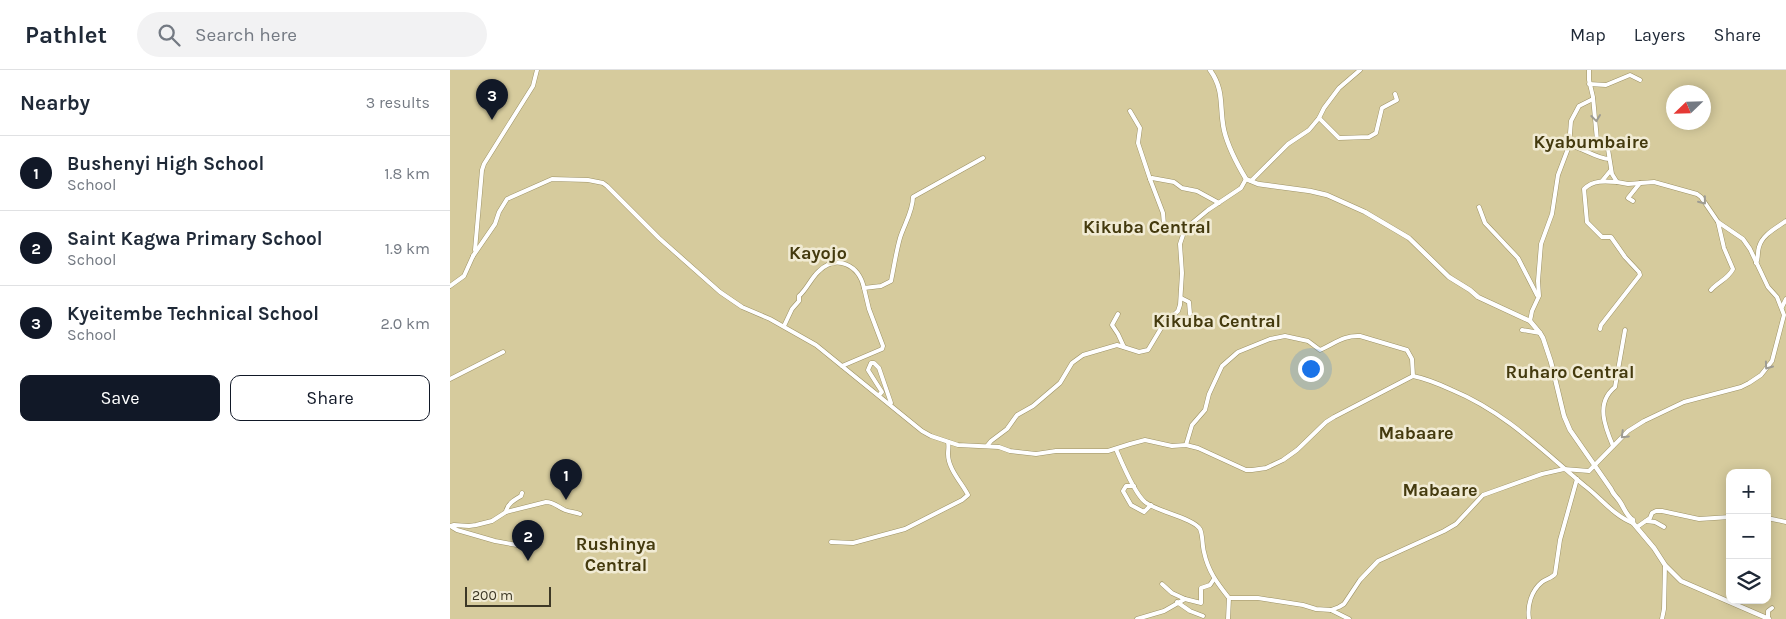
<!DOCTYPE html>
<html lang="en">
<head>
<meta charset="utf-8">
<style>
  :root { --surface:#fff; --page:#f2f2f3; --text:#1f2937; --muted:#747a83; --line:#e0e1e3; --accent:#111827 }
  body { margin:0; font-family:Karla,sans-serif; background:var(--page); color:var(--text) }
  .controls { position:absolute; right:15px; bottom:15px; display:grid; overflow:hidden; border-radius:10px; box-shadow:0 2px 12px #0003 }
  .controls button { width:45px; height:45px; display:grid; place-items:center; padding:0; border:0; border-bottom:1px solid var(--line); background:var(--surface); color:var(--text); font:25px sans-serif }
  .compass { position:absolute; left:1216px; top:15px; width:45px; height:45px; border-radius:50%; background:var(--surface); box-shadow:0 2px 12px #0003; rotate:247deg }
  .scale { position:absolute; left:15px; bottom:12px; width:86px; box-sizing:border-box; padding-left:5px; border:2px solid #3d3826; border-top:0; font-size:14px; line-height:18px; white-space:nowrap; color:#3d3826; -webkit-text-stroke:4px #f1ebd4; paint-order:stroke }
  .you { position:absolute; left:860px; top:298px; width:18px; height:18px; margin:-12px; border:4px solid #fff; border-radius:50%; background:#1a73e8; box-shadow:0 0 0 8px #1a73e833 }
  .badge { display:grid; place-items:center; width:32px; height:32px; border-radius:50%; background:var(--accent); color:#fff; font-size:16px; font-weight:700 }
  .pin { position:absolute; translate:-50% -41px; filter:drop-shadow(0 1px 2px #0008) }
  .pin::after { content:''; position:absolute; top:26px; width:18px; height:15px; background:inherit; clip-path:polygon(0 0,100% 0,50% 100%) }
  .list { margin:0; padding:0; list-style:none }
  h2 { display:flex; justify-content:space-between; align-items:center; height:65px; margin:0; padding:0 20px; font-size:21px }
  h2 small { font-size:16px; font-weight:400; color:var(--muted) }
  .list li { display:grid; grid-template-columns:32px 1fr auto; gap:15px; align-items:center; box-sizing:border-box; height:75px; padding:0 20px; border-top:1px solid var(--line) }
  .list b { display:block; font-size:19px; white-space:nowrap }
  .list p { margin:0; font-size:16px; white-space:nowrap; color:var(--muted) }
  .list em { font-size:16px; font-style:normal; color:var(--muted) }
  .actions { display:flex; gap:10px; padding:15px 20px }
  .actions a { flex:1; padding:11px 0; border:1px solid var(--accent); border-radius:10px; text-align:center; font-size:18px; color:var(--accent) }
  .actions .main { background:var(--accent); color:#fff }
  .icon { flex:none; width:28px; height:28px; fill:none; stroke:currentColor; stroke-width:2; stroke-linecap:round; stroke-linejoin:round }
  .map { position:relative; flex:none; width:1336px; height:549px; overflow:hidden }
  header { display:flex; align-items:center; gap:30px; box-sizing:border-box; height:70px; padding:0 25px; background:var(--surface); border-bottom:1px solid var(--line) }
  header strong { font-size:24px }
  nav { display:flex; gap:28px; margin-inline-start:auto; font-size:18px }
  .search { width:350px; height:45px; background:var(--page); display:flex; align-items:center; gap:12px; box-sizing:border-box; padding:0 18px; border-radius:28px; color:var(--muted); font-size:19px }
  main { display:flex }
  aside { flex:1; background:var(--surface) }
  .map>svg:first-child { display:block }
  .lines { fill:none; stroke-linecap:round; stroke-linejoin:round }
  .minor-casing { stroke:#9d9266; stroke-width:5 }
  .tertiary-casing { stroke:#9d9266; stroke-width:5.5 }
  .minor { stroke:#fff; stroke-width:4 }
  .tertiary { stroke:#fff; stroke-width:4.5 }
  .oneway { stroke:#9e9c92 }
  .labels { text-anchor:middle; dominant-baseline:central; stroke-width:5; stroke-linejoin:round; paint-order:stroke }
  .quarter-label { font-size:18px; font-weight:bold; fill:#443a0e; stroke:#f1ebd4 }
</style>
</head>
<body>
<header>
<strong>Pathlet</strong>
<div class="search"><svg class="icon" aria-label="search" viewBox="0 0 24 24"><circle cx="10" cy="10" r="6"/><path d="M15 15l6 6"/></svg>Search here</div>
<nav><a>Map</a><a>Layers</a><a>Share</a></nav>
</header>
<main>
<aside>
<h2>Nearby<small>3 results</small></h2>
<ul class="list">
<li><span class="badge">1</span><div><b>Bushenyi High School</b><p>School</p></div><em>1.8 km</em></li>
<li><span class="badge">2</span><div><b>Saint Kagwa Primary School</b><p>School</p></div><em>1.9 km</em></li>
<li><span class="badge">3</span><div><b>Kyeitembe Technical School</b><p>School</p></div><em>2.0 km</em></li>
</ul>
<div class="actions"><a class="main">Save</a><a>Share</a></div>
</aside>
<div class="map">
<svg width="1336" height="549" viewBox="0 0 1336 549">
  <rect width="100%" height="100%" fill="#d6cb9d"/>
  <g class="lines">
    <defs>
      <g id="minor">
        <path d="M1139 14 1156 15 1180 5 1190 10"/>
        <path d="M680 41 690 58 688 73 700 109 702 108 724 112 732 118 747 121 769 133"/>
        <path d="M869 48 889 68 919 67 926 63 932 38 947 30 945 24"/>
        <path d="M1120 75C1132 78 1148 89 1159 89"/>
        <path d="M700 109 713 143 714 155 724 160 734 161"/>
        <path d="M801 111 838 74 859 60 869 48 874 38 889 18 910 0"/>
        <path d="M1152 111 1161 100"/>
        <path d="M1183 131 1178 128 1190 113"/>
        <path d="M1029 137 1035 153 1068 188 1087 225"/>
        <path d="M25 180 32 100 34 94 83 16 87 0"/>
        <path d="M23 186 45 154 49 142 57 129 102 109 138 110 153 113 157 116 209 168 270 222 292 237 320 249 366 275 472 361 481 366 508 375 549 377 560 381 586 384 606 381H658L680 374 695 370 722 376 736 375 748 378 796 400H802L816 398 833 390 847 380 876 352 884 347 963 306C978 309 989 314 1002 320 1055 342 1092 380 1135 416 1151 428 1164 446 1183 453"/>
        <path d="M1306 193C1309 188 1307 183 1309 177 1312 165 1326 158 1336 151"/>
        <path d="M0 216 14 206 23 186"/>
        <path d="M1261 220C1268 212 1278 209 1283 199L1274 178 1268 152"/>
        <path d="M731 228 739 232 740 244"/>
        <path d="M1332 237 1336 229"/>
        <path d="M668 244 662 255 668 264 674 277"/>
        <path d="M1080 251 1082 241 1089 226 1088 211 1091 174 1102 144 1108 105 1119 76 1121 51 1129 36 1143 29"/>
        <path d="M334 256 342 239 349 231V226C357 219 361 208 369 201 387 184 409 195 414 218"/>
        <path d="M1150 259 1151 255 1190 205 1189 202 1175 187 1161 167H1152L1137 152 1134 119C1143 110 1155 111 1167 112"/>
        <path d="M1072 260 1090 263"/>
        <path d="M392 296 432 279 433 276 419 239 414 218 431 216 441 211C444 197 446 182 450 168 454 155 463 141 463 127L533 88"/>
        <path d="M0 309 53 282"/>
        <path d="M429 325 432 322 418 300 421 293H424L429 298 441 333"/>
        <path d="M736 375 742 355 755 340 759 324 772 296 788 282 820 269 835 266 858 271 870 280C884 274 894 265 910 266L957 280 962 289 963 306"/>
        <path d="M537 376 541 371 557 359 567 345 583 336 610 313 622 293 633 285 667 275 689 282 698 280 713 255 728 241 730 235 732 203 730 174 735 159 758 140 791 118 796 109"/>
        <path d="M1163 376C1155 357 1145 333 1165 317L1175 260"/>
        <path d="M666 379C672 393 684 423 695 432 708 442 743 448 750 459 753 465 752 475 754 482 758 501 767 513 779 528H808L853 535 866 539 881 540 889 537 894 534 910 510 928 491 994 461 1006 454 1033 425 1092 404 1114 399 1139 401 1178 361 1194 351 1234 332 1291 317 1299 313 1311 305 1322 291 1334 245 1327 227 1318 217 1300 179 1293 169 1268 152 1251 127 1247 124 1204 112 1178 114 1167 112 1162 104 1158 79 1147 70 1143 27 1139 10V0"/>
        <path d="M684 416H676L673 421 681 435 694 442 701 435"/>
        <path d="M56 442C57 434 64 430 71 426L72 423"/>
        <path d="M1317 448 1336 452"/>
        <path d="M1196 451 1205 452 1214 457"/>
        <path d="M0 456 4 455 19 456 26 455 42 451 56 442 96 432C104 432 108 437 115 440 120 442 125 442 130 444"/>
        <path d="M2 457 7 460 45 471 67 475"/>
        <path d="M1187 457 1200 448 1202 443 1206 441H1212L1249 449 1280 447"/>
        <path d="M381 472 403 473 455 459 512 430 518 425C512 413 498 399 498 384 498 379 499 377 498 372"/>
        <path d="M712 514 722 523 735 529"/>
        <path d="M727 532 740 541 753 546"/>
        <path d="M881 540 899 549"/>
        <path d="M687 549 714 541 735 529 751 533V518L760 515 764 509"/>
        <path d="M778 549 779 528"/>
        <path d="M1079 549C1077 536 1081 521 1092 512 1096 509 1102 508 1105 504L1110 470 1127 409"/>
        <path d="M1212 549 1214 539 1215 495"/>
        <path d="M1318 549V541L1322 538"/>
      </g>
      <path id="tertiary" d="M760 0C775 21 769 37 774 60 778 77 787 94 796 109L808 114 860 121 877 125 915 142 959 168 999 207 1020 220 1028 227 1080 251 1090 263 1093 268 1101 292 1114 346 1120 360 1161 419C1163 424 1165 425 1168 429 1174 436 1175 445 1183 450V453L1204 478 1215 495 1231 511 1319 549"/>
    </defs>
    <use href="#minor" class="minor-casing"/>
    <use href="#tertiary" class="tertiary-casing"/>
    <use href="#minor" class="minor"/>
    <use href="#tertiary" class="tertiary"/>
  </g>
  <defs><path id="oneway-chevron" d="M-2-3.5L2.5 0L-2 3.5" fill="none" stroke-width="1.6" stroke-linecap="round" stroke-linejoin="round" transform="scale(1.25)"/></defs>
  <g class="oneway">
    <use href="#oneway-chevron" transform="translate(1146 48) rotate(83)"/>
    <use href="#oneway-chevron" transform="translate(1253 131) rotate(51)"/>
    <use href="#oneway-chevron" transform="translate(1318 296) rotate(126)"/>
    <use href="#oneway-chevron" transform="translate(1174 365) rotate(136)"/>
  </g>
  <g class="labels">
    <g class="quarter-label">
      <text x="1141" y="72">Kyabumbaire</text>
      <text x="697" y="157">Kikuba Central</text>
      <text x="368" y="183">Kayojo</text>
      <text x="767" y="251">Kikuba Central</text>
      <text x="1120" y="302">Ruharo Central</text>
      <text x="966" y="363">Mabaare</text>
      <text x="990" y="420">Mabaare</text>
      <text x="166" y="474">Rushinya<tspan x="166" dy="21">Central</tspan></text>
    </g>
  </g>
</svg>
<div class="controls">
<button>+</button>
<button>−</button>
<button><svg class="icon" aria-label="layers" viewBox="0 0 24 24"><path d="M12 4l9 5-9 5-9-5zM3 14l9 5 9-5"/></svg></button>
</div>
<svg class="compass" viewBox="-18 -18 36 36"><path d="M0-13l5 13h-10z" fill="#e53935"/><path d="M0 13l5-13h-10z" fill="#747a83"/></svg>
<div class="scale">200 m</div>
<div class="you"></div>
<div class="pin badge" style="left:116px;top:430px">1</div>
<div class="pin badge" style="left:78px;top:491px">2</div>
<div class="pin badge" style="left:42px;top:50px">3</div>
</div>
</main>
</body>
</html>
